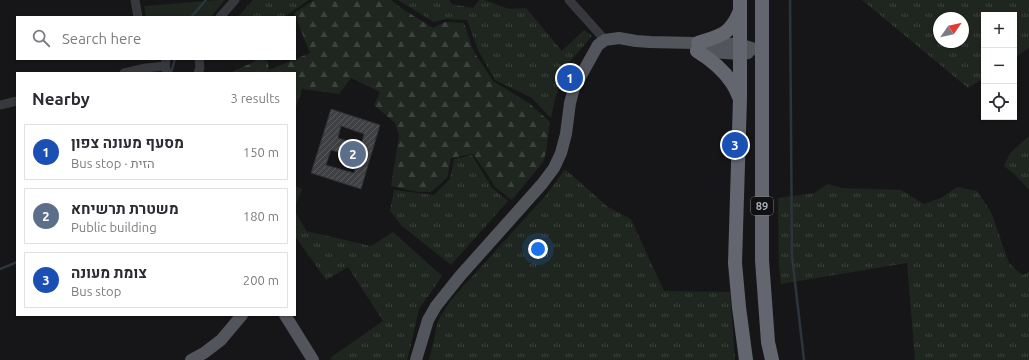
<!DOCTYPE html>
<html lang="en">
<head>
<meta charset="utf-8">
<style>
  :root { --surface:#fff; --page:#f2f2f3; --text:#2b2b33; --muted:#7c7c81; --line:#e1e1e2; --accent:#b45309 }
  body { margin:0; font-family:Ubuntu,Heebo,sans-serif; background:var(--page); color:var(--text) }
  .controls { position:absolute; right:12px; top:12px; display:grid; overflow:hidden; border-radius:0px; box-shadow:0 1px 3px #0004 }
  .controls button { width:36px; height:36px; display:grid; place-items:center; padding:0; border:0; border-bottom:1px solid var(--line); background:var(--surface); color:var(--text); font:20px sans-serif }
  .compass { position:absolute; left:933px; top:12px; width:36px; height:36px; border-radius:50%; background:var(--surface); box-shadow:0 1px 3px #0004; rotate:56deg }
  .you { position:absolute; left:538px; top:249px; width:14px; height:14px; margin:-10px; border:3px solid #fff; border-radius:50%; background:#1a73e8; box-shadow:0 0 0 6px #1a73e833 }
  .badge { display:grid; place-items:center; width:26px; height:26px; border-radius:50%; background:var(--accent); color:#fff; font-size:13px; font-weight:700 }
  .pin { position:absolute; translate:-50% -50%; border:2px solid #fff; box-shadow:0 1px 4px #0006 }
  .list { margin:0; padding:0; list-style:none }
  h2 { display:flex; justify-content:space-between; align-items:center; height:52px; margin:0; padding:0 16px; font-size:17px }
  h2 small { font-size:13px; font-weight:400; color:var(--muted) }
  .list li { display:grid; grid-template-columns:26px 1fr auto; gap:12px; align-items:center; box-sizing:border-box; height:56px; margin:0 8px 8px; padding:0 8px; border:1px solid var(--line); border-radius:0px }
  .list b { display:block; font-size:15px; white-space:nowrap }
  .list p { margin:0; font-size:13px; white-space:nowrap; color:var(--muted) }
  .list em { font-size:13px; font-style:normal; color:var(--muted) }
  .icon { flex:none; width:22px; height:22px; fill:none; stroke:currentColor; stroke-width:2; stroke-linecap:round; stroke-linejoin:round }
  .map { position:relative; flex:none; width:1029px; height:360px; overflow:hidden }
  .search { position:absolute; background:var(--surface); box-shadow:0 1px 3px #0004; left:16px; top:16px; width:280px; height:44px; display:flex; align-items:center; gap:10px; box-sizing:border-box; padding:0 14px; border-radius:0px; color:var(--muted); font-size:15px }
  .panel { position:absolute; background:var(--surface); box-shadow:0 1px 3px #0004; left:16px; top:72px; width:280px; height:244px; border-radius:0px }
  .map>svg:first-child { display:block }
  .grass { fill:url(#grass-tufts); fill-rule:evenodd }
  .forest { fill:url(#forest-firs) }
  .park { fill:#1e261f }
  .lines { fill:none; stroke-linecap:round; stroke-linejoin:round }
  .stream { stroke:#2c353c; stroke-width:2.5 }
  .building { fill:url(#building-hatch); stroke:#303034; fill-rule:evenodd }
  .minor { stroke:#37383d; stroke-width:9 }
  .major { stroke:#53555c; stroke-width:12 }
  .highway { stroke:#63666e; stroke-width:14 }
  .labels { text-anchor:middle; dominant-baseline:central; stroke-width:3.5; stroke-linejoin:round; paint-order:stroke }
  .shield { fill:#111113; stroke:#7b7e86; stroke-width:1 }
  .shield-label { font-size:11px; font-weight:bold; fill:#a8adb8 }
</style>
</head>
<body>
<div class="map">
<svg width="1029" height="360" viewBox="0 0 1029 360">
  <defs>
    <pattern id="grass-tufts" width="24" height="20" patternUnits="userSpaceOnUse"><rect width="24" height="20" fill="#1e261f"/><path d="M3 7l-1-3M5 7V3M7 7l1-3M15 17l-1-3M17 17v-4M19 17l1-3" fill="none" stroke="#3c433d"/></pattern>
    <pattern id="forest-firs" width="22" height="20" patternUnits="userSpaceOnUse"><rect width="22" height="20" fill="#1e261f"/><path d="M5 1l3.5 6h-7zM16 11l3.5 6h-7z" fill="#3c433d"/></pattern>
    <pattern id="building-hatch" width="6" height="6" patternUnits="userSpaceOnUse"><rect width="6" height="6" fill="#404145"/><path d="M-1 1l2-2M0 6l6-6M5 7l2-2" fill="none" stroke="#595a5e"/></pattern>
  </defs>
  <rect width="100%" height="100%" fill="#161618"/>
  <g class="grass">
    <path d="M253 0H309L284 17H238Z"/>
    <path d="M398 0H449L452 4 473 8 479 0H485L509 9 526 8 562 51 584 30 592 36 567 65 555 99 551 118 532 98 495 80 478 50 467 20 446 19 434 22Z"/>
    <path d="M862 0H1029V48L1014 58V15H984V78L968 88ZM939 18H963V42H939Z"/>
    <path d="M1029 136V190L1015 175 1004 166 1010 153Z"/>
    <path d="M472 155 492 188 508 201 451 265 402 226 390 211 394 190 434 195 450 179 454 159Z"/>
    <path d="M565 169 608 207 631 219 664 291 730 292 735 360H429L438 321 450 301 546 195Z"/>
    <path d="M828 184 842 188 901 190 924 204 941 198 957 187 977 191 991 212 1009 263 1022 275 1029 272V360H915L907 263 781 284 779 266 778 198 814 193Z"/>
    <path d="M295 186 302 189 295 207Z"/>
    <path d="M295 211 306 231 371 246 393 232 442 276 419 309 410 349 407 360H332L330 358 383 321 348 267 326 280 295 236Z"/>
  </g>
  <path class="forest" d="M314 0H391L401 8 433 28 445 22 464 23 474 52 493 81 529 103 550 122 546 152 543 162 512 200 495 187 488 175 473 154 451 158 447 178 431 192H418L391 186 399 135 395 123 374 105 380 92 351 78 339 94 302 89 295 110V73H231V72L252 63 257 59H267L269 70 310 53 294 13Z"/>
  <path class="park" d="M217 0H225L211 17H146L144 6Z"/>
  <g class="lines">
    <g class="stream">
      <path d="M790 0 792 256 804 360"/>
      <path d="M191 17 206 0"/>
      <path d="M171 73 175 59"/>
      <path d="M0 269 17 262"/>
    </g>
  </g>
  <path class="building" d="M331 109 380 125 361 189 311 173ZM341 126 364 134 361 145 338 138ZM331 150 358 158 354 173 326 165Z"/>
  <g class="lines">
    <g class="minor">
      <path d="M135 0 138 17"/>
      <path d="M569 0 605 40"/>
      <path d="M220 17 235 0"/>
      <path d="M166 59 165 66 167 73"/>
      <path d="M124 73 146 68 165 66"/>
      <path d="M198 73 200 68 199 59"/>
      <path d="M0 105 17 101"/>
    </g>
    <g class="major">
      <path d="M696 51 740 54 748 53"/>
      <path d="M285 315 313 360"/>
      <path d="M191 360 204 353 221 340 242 315"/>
      <path d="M416 360 428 320 436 306 460 276 542 184 554 168 561 153 566 134 570 103 574 88 598 45 605 40 619 38 636 41 650 42 739 44 761 51"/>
    </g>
    <g class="highway">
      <path d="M740 0V98L735 263 739 307 746 360"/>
      <path d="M762 0V260L768 342 772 360"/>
      <path d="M698 43C719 36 730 35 739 13"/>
      <path d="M697 51C710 59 723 69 732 83 735 87 737 92 739 97"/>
    </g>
  </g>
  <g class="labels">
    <rect class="shield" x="751" y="197" width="22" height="18" rx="3"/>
    <g class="shield-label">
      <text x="762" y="206">89</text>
    </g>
  </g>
</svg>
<div class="controls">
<button>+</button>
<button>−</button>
<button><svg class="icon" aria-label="locate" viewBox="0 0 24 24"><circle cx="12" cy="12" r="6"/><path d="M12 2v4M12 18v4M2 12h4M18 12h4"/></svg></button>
</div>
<svg class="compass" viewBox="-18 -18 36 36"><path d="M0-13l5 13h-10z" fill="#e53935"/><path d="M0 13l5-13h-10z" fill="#7c7c81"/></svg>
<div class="you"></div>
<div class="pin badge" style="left:570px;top:78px;background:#1a4fb4">1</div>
<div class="pin badge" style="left:353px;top:154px;background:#5c6f8a">2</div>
<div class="pin badge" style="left:735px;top:145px;background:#1a4fb4">3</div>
<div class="search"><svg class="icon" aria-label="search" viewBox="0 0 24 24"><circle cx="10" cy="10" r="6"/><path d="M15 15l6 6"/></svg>Search here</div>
<section class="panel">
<h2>Nearby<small>3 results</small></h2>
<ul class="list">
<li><span class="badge" style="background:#1a4fb4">1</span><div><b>מסעף מעונה צפון</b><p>Bus stop · הזית</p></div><em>150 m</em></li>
<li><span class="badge" style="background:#5c6f8a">2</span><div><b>משטרת תרשיחא</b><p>Public building</p></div><em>180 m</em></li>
<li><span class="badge" style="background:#1a4fb4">3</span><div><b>צומת מעונה</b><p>Bus stop</p></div><em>200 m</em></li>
</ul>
</section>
</div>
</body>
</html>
